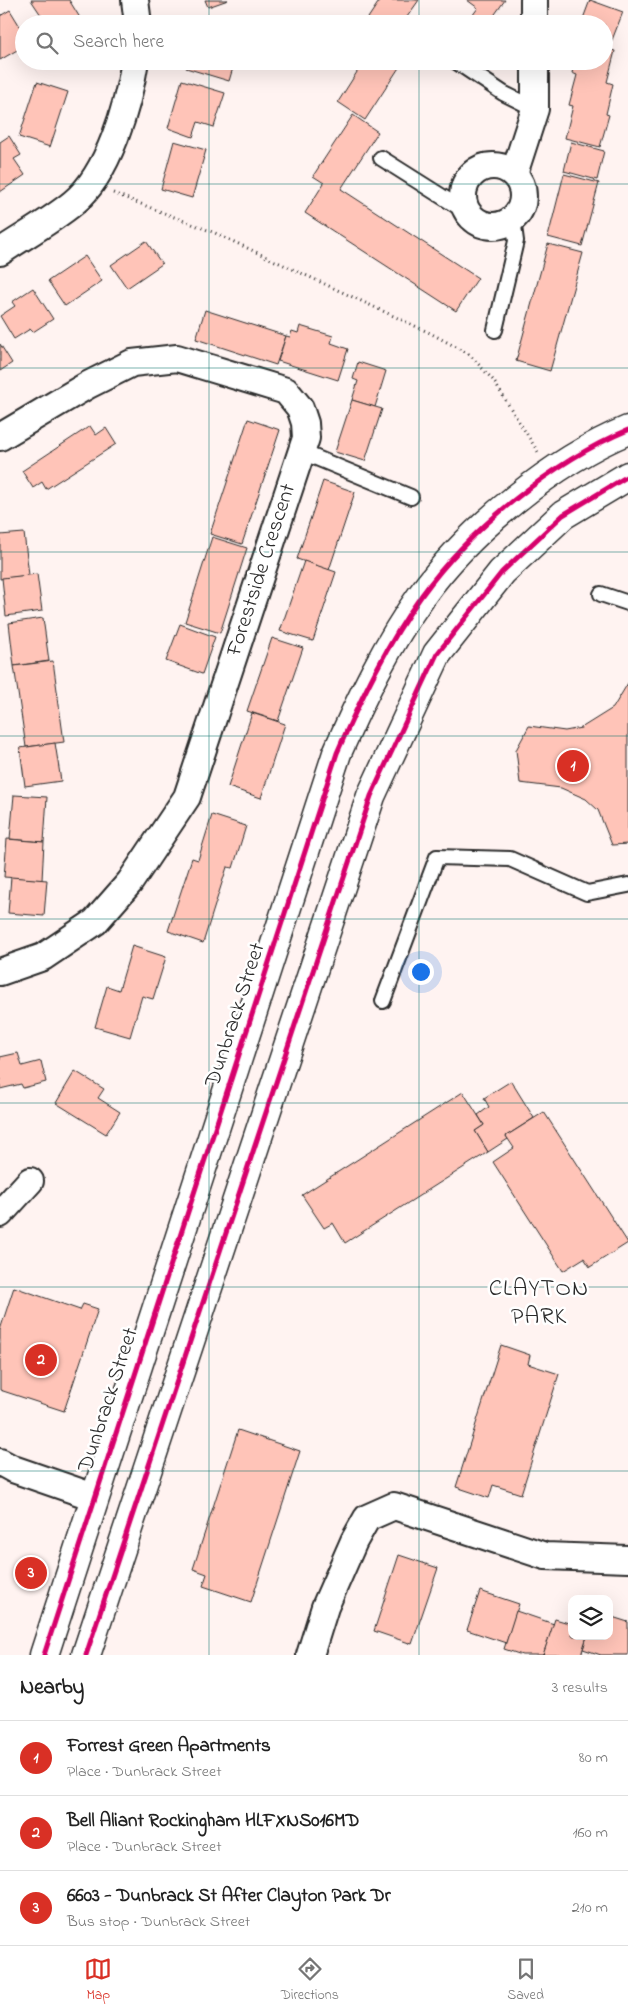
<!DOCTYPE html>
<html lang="en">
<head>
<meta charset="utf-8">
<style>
  :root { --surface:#fff; --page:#f2f2f2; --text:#222; --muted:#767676; --line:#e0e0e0; --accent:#d93025 }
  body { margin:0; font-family:"Indie Flower",sans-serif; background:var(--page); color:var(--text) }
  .controls { position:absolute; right:15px; bottom:15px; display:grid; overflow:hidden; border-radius:10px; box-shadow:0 5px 20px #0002 }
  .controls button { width:45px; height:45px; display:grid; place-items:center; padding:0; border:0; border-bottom:1px solid var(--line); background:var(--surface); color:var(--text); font:25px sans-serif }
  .you { position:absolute; left:420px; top:971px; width:18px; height:18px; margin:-12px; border:4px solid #fff; border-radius:50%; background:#1a73e8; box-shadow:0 0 0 8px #1a73e833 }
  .badge { display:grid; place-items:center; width:32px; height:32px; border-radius:50%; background:var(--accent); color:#fff; font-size:16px; font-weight:700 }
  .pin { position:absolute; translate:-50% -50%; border:2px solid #fff; box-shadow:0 1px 5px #0006 }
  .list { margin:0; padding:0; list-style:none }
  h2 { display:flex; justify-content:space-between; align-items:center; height:65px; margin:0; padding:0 20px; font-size:21px }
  h2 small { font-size:16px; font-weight:400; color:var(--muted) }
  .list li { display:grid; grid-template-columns:32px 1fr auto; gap:15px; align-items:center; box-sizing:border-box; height:75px; padding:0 20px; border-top:1px solid var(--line) }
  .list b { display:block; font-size:19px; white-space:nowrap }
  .list p { margin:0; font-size:16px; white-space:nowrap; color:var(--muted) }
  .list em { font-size:16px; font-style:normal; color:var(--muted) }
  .icon { flex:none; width:28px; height:28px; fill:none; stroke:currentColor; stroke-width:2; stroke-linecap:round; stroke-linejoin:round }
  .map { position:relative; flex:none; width:628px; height:1655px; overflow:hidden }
  .search { position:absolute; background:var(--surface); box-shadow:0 5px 20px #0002; left:15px; right:15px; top:15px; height:55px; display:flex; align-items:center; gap:12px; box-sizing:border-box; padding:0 18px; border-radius:28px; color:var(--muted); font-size:19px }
  .sheet { height:290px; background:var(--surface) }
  nav { display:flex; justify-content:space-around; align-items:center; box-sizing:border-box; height:70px; border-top:1px solid var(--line); background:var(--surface); font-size:14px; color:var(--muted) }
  nav a { display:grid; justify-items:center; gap:2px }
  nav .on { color:var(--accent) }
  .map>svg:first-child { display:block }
  .building { fill:#ffc4b8; stroke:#2b2b2b }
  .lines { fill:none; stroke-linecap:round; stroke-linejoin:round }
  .lane-casing { stroke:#2b2b2b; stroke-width:18 }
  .street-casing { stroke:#2b2b2b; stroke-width:30 }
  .secondary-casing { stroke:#2b2b2b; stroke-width:31 }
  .path { stroke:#2b2b2b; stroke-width:3; stroke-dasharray:1 4; stroke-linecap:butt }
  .lane { stroke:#fff; stroke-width:14 }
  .street { stroke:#fff; stroke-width:26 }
  .secondary { stroke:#fff; stroke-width:28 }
  .cycleway-casing { stroke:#fff; stroke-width:8 }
  .cycleway { stroke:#d6006c; stroke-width:5 }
  .grid { fill:none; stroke:#0f766e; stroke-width:1; stroke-opacity:0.55 }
  .labels { text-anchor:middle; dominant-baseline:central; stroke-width:5; stroke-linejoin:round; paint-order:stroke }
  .street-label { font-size:22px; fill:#2b2b2b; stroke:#fff }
  .neighbourhood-label { font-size:24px; letter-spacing:1px; fill:#2b2b2b; stroke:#fff }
</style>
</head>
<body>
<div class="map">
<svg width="628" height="1655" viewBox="0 0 628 1655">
  <rect width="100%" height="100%" fill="#fff3f1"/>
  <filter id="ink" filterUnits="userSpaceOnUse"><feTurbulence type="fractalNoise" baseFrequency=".02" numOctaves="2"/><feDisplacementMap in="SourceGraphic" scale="10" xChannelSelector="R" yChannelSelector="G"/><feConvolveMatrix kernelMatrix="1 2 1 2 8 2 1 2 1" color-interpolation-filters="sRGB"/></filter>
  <g filter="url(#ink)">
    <g class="building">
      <path d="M31 0H69L82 21 79 24H47Z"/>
      <path d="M205 0H228L208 7Z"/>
      <path d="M380 0H419L402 24H364Z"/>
      <path d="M467 0H505L488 24H483L472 16 478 8Z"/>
      <path d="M590 0 623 12 610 45 604 43V24H581Z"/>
      <path d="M10 10 24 33V46L0 60V16Z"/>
      <path d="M209 16 233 24H207Z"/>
      <path d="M604 48 615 51 607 82 613 84 606 114 609 115 600 147 565 138 573 106 569 105 577 75 572 73 575 61H604Z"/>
      <path d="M188 61H235L229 81 186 68Z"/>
      <path d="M364 61 402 63 365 120 338 102Z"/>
      <path d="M182 80 225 93 214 127 198 122 193 137 168 128Z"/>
      <path d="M37 82 68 92 50 147 19 137Z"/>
      <path d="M353 115 378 132 341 189 478 278 456 311 305 213 324 183 313 176Z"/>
      <path d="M9 136 21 155 14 159 25 175 0 192V142Z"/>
      <path d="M174 141 206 150 192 198 161 189Z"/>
      <path d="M571 142 604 151 597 180 564 171Z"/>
      <path d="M564 174 599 183 582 246 548 237Z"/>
      <path d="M146 241 162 264 127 288 111 265Z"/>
      <path d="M548 244 583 253 550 371 516 361Z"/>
      <path d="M85 256 102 281 65 306 48 281Z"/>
      <path d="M33 288 53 319 33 332 30 329 14 339 0 316 15 306 12 302Z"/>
      <path d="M205 310 286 336 276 365 196 339Z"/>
      <path d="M300 326 333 336 331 343 348 349 338 380 278 361 286 336 290 337 292 331 298 333Z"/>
      <path d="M0 344 12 363 0 371Z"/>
      <path d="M358 362 386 371 375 407 352 400 358 381 353 379Z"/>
      <path d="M352 400 382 409 365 461 335 452Z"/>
      <path d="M248 419 280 430 242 544 210 534Z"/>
      <path d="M90 426 96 435 106 428 116 444 46 489 42 482 33 488 22 471Z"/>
      <path d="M323 481 355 492 329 570 297 559Z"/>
      <path d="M24 533 29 575 0 579V535Z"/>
      <path d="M212 537 247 548 220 633 185 622Z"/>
      <path d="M304 561 336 572 313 641 280 631Z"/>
      <path d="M37 574 42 611 6 616 2 578Z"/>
      <path d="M43 618 49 661 14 666 9 623Z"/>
      <path d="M180 624 215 637 202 674 166 661Z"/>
      <path d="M272 638 303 648 278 721 247 711Z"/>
      <path d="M53 661 64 742 26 747 14 666Z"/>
      <path d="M628 683V844L612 845 598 810 586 799 561 788 520 783 516 750 529 726 565 731 581 728 613 708Z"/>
      <path d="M252 713 285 724 261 798 228 787Z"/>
      <path d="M55 743 61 781 25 786 20 748Z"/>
      <path d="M14 795 47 797 44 842 10 839Z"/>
      <path d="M212 815 246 826 233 868 227 867 203 943 168 931 192 858 198 860Z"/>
      <path d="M7 839 44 842 42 880 4 877Z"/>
      <path d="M11 877 47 880 44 916 8 913Z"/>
      <path d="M132 946 166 957 153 999 142 996 130 1037 95 1027 107 986 119 990Z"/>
      <path d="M18 1053 22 1066 41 1061 46 1082 23 1088 21 1084 0 1089V1057Z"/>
      <path d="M75 1071 104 1089 98 1098 120 1112 106 1134 56 1103Z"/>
      <path d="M511 1081 534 1118 506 1136 508 1139 488 1152 475 1131 484 1125 478 1115 489 1107 484 1098Z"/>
      <path d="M463 1092 484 1125 475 1131 488 1152 345 1243 333 1223 324 1228 302 1195Z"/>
      <path d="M544 1112 628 1243 590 1267 584 1258 563 1271 493 1162 514 1148 506 1136Z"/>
      <path d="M14 1287 80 1310 83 1304 98 1309 64 1411 0 1390V1330Z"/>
      <path d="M501 1345 530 1355 528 1364 559 1374 521 1494 493 1485 489 1498 456 1487Z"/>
      <path d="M238 1430 300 1451 251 1602 203 1586 207 1574 193 1569Z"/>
      <path d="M399 1555 438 1568 412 1644 374 1631Z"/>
      <path d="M480 1591 519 1604 506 1643 467 1630Z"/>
      <path d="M516 1611 554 1624 543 1655H522L504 1649Z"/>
      <path d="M609 1616 628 1622V1655H601L583 1649 587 1636H609Z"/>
      <path d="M555 1619 572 1624V1636H587L581 1655H543Z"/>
    </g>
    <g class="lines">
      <defs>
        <g id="lane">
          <path d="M455 61 503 93 535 109"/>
          <path d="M381 158 468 213"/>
          <path d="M495 330 516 241 513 219"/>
          <path d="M302 452 411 497"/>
          <path d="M601 594 628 603"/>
          <path d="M383 1001 437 857 510 859 587 893 628 885"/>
        </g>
        <g id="street">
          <path d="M135 0 138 24"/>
          <path d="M534 0V24"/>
          <circle cx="493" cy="196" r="30"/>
          <path d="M514 174 535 109V61"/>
          <path d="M0 252C24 236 51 221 73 203 109 174 128 105 135 61"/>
          <path d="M0 437 88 385 132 363 177 358 286 391 300 408 305 423 306 438 187 797 130 882 95 922 43 957 0 972"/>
          <path d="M0 1214 30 1181"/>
          <path d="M0 1462 13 1469 94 1497"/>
          <path d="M310 1655 325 1607 354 1541 367 1518 394 1506 545 1556 628 1559"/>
        </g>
        <g id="secondary">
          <path d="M44 1655 337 753C361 698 387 644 422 595 469 530 553 461 628 430"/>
          <path d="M86 1655 371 796 437 654 502 572 563 515 628 476"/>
        </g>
      </defs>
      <use href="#lane" class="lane-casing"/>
      <use href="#street" class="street-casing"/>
      <use href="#secondary" class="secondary-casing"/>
      <path class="path" d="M113 193 215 233 430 333 469 354 493 380 538 452"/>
      <use href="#lane" class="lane"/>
      <use href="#street" class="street"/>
      <use href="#secondary" class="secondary"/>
      <defs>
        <g id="cycleway">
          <path d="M44 1655 337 753C361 698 387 644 422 595 469 530 553 461 628 430"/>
          <path d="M86 1655 371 796 437 654 502 572 563 515 628 476"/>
        </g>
      </defs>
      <use href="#cycleway" class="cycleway-casing"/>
      <use href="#cycleway" class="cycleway"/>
    </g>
  </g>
  <path class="grid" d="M209 0V24M419 0V24M209 61V1655M419 61V1655M0 184H628M0 368H628M0 552H628M0 736H628M0 919H628M0 1103H628M0 1287H628M0 1471H628"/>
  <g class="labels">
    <g class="street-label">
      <text transform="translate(262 570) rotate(-72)">Forestside Crescent</text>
      <text transform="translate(236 1015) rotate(-72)">Dunbrack Street</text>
      <text transform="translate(109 1400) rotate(-72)">Dunbrack Street</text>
    </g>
    <g class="neighbourhood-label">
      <text x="539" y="1289">CLAYTON<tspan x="539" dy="28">PARK</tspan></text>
    </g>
  </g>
</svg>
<div class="controls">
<button><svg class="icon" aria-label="layers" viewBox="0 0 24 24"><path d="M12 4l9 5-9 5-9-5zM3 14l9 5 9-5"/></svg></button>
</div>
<div class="you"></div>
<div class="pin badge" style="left:573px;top:766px">1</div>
<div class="pin badge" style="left:41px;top:1360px">2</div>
<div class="pin badge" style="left:31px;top:1573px">3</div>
<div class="search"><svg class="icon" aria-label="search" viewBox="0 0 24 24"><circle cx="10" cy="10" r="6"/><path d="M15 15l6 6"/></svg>Search here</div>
</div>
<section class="sheet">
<h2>Nearby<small>3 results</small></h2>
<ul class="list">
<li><span class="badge">1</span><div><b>Forrest Green Apartments</b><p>Place · Dunbrack Street</p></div><em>80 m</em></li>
<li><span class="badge">2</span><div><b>Bell Aliant Rockingham HLFXNS016MD</b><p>Place · Dunbrack Street</p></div><em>160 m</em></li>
<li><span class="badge">3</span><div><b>6603 - Dunbrack St After Clayton Park Dr</b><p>Bus stop · Dunbrack Street</p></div><em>210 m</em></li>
</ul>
</section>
<nav>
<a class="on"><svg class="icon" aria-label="map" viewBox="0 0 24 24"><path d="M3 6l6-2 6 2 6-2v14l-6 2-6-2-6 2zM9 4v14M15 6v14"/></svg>Map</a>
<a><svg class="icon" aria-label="directions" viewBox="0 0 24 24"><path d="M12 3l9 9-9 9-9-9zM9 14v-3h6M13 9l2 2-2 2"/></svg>Directions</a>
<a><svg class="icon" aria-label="saved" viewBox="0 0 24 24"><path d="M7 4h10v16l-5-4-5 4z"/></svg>Saved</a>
</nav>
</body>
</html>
